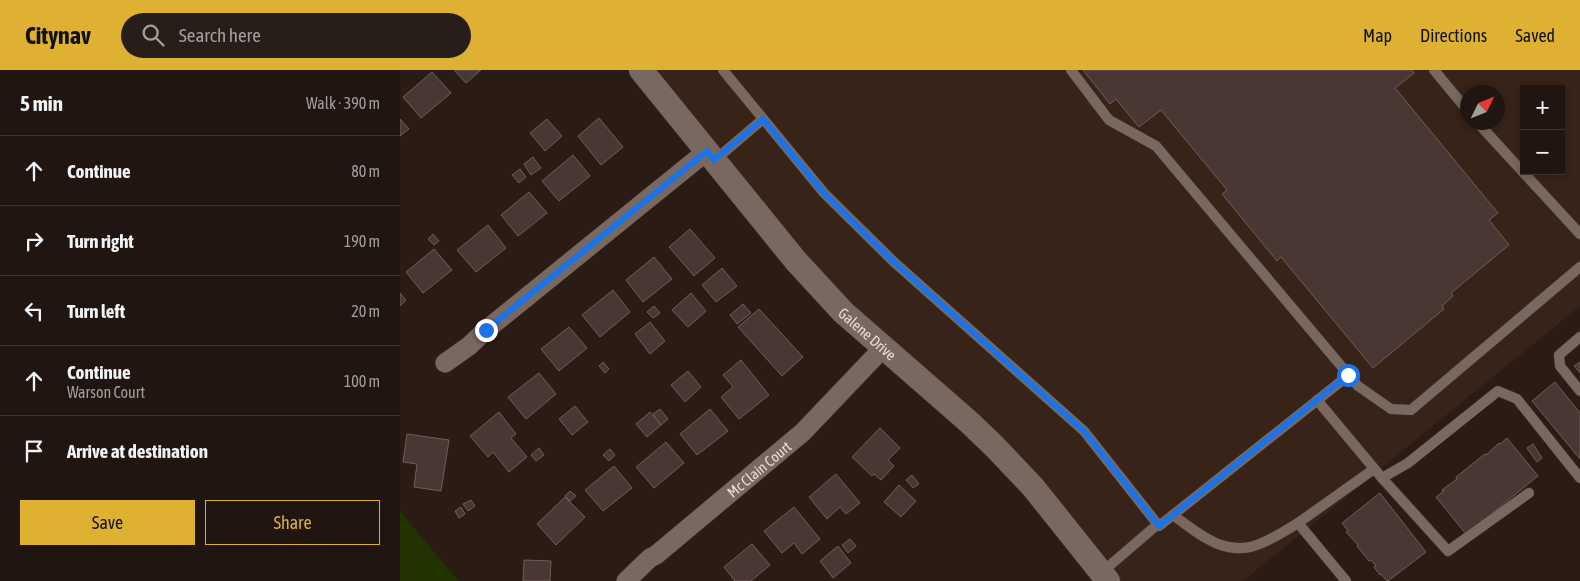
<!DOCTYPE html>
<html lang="en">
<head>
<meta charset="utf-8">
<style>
  :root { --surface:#201510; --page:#281e19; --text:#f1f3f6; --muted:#a29f9f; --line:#3d3430; --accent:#deb133 }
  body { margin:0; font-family:"Asap Condensed",sans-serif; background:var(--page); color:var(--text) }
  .controls { position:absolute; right:15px; top:15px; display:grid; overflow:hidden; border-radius:0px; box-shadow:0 2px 8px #0003 }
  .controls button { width:45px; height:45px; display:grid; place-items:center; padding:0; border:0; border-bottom:1px solid var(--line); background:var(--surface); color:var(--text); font:25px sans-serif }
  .compass { position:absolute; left:1060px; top:15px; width:45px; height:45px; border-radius:50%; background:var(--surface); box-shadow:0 2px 8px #0003; rotate:47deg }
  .stop { position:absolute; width:15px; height:15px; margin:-11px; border:4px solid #1a73e8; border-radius:50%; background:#fff }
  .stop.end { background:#1a73e8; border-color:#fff; box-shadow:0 1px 5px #0008 }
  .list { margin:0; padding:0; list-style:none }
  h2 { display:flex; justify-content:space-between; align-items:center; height:65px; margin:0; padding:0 20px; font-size:21px }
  h2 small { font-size:16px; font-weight:400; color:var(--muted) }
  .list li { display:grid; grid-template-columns:32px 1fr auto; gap:15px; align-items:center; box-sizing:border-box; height:70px; padding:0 20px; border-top:1px solid var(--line) }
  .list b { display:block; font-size:19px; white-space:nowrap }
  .list p { margin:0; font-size:16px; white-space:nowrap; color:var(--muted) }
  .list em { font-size:16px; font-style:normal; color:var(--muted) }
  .actions { display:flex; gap:10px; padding:15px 20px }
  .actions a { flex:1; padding:11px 0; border:1px solid var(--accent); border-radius:0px; text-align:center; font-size:18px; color:var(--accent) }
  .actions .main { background:var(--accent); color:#111 }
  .icon { flex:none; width:28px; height:28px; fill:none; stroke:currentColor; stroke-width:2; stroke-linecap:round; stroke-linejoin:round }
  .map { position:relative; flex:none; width:1180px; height:511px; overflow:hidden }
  header { display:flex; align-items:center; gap:30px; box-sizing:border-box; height:70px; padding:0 25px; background:var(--accent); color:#111 }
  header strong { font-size:24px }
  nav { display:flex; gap:28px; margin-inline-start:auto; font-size:18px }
  .search { width:350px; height:45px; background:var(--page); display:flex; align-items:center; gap:12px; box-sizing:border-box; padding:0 18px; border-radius:28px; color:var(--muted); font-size:19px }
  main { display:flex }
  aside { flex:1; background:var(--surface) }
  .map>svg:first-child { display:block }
  .built { fill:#372318; fill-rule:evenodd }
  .green { fill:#213400 }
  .building { fill:#493734; stroke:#705d59 }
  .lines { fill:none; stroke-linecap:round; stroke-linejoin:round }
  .service-casing { stroke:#413631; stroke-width:11 }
  .minor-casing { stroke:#413631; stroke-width:20 }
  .tertiary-casing { stroke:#413631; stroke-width:25 }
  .service { stroke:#78685f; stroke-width:10 }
  .minor { stroke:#78685f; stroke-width:19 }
  .tertiary { stroke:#78685f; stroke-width:24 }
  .route { stroke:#1a73e8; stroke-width:6 }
  .labels { text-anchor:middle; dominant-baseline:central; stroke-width:4; stroke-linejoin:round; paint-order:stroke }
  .street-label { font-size:15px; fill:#e7ddd8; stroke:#0e0806 }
</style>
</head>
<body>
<header>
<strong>Citynav</strong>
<div class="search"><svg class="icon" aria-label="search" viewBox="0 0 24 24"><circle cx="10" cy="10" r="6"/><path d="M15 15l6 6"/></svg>Search here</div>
<nav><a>Map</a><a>Directions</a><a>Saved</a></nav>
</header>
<main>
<aside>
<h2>5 min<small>Walk · 390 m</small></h2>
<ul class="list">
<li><svg class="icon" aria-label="ahead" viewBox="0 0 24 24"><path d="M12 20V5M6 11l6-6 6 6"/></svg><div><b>Continue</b></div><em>80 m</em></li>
<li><svg class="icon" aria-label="right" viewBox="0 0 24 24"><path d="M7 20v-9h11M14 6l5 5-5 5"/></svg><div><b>Turn right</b></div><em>190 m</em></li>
<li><svg class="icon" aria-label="left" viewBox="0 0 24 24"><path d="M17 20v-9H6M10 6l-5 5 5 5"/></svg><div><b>Turn left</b></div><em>20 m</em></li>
<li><svg class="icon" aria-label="ahead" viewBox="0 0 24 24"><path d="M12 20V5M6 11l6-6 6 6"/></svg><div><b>Continue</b><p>Warson Court</p></div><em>100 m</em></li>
<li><svg class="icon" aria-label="arrive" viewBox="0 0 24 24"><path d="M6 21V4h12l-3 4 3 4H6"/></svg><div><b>Arrive at destination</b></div></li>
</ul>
<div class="actions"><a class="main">Save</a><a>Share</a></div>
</aside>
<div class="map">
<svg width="1180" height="511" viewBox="0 0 1180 511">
  <rect width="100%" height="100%" fill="#2a1c15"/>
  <path class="built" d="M240 0H1180V236L843 511H708L483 278ZM1124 19H1161V101H1124ZM1068 22H1098V52H1068Z"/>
  <path class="green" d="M0 441 58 511H0Z"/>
  <g class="building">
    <path d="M54 0H81L66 13Z"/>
    <path d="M683 0H1012L1014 3 995 18 1098 143 1089 150 1109 175 1051 223 1053 226 1042 236 1044 239 973 298 881 187 877 191 822 124 827 120 761 40 739 57 716 29 710 34Z"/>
    <path d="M32 2 51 23 21 48 3 27Z"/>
    <path d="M199 48 223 77 201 95 178 66Z"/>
    <path d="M0 49 9 59 0 66Z"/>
    <path d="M147 49 162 66 145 81 130 63Z"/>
    <path d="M173 85 190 106 159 131 142 111Z"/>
    <path d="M133 87 141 98 131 105 124 94Z"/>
    <path d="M120 99 126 107 119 113 112 105Z"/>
    <path d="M129 122 147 143 118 166 101 145Z"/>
    <path d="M88 155 106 178 76 202 57 180Z"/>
    <path d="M290 159 315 188 294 206 269 177Z"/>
    <path d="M33 164 39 171 34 175 28 169Z"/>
    <path d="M34 179 52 200 23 223 6 202Z"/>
    <path d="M254 187 272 209 243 232 226 210Z"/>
    <path d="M322 198 337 216 316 232 302 215Z"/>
    <path d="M213 220 230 242 200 267 182 245Z"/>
    <path d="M0 223 6 230 0 236Z"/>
    <path d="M291 223 306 241 288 257 272 240Z"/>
    <path d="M343 234 351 243 337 254 330 245Z"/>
    <path d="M254 236 260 243 253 248 247 242Z"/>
    <path d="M359 239 403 287 382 306 338 257Z"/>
    <path d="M250 252 265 271 250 284 235 264Z"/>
    <path d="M169 257 187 278 159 301 141 279Z"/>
    <path d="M341 290 369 325 339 349 321 327 333 317 323 305Z"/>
    <path d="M203 292 209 299 205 303 199 296Z"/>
    <path d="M1180 292V303L1174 296Z"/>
    <path d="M288 301 301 317 285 332 271 315Z"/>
    <path d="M139 303 156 324 126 349 108 327Z"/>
    <path d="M1155 312 1180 343V389L1132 331Z"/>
    <path d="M175 336 188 352 172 365 159 349Z"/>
    <path d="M260 339 268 349 261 355 253 344Z"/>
    <path d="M310 339 328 361 297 385 280 364Z"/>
    <path d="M99 342 116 364 111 368 127 387 109 402 93 382 88 387 70 366Z"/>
    <path d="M250 342 261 355 247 367 236 354Z"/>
    <path d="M480 358 500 378 488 390 494 396 481 410 474 404 472 406 452 387Z"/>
    <path d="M7 364 49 370 41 421 14 417 17 394 3 392Z"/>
    <path d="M1107 368 1138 406 1066 464 1036 427 1044 421 1042 420 1057 409 1056 407 1085 384 1086 385 1099 373 1100 374Z"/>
    <path d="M266 372 284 393 254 418 236 397Z"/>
    <path d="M1133 374 1142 388 1137 392 1127 378Z"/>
    <path d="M139 378 144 385 136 391 131 385Z"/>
    <path d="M210 379 215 385 209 391 203 385Z"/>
    <path d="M214 396 232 418 203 441 185 420Z"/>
    <path d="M436 404 460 433 446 444 440 437 427 449 409 427Z"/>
    <path d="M512 405 519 414 513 418 506 410Z"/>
    <path d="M499 415 516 431 501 447 484 432Z"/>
    <path d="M170 421 176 426 170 431 165 426Z"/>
    <path d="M980 423 1026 482 988 511H987L981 504 980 505 974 497 976 496 971 490 969 491 957 476 958 475 946 462 948 461 942 453Z"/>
    <path d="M165 427 185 447 156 475 137 454Z"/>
    <path d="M71 430 75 436 68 441 63 434Z"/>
    <path d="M61 437 65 444 59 448 55 441Z"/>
    <path d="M394 437 420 469 402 484 394 473 382 483 364 461Z"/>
    <path d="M450 469 456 476 448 483 442 475Z"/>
    <path d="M352 474 370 495 351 511H335L324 497Z"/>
    <path d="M438 476 451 493 433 508 420 491Z"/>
    <path d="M124 490 151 491 150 511H123Z"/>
  </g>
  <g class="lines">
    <defs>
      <g id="service">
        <path d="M323 0 424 123 494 192 684 361 759 456 949 305"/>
        <path d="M671 0 709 50 756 76 958 316 991 339 1011 340 1180 197"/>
        <path d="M1034 0 1068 41"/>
        <path d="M1077 52 1180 164"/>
        <path d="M315 90 363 49"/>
        <path d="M1180 267 1159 285 1160 296 1180 321"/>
        <path d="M917 330 982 408 1008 393 1098 321 1117 329 1180 408"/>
        <path d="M982 408 1048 481 1129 423"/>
        <path d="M773 445C800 465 828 490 864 472 875 467 887 460 898 453"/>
        <path d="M701 503 758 454"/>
        <path d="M946 511 898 453 974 399"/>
      </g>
      <g id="minor">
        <path d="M45 293 69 276 86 260 307 81"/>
        <path id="s1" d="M226 511 250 488 256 485 403 362 483 278"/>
      </g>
      <g id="tertiary">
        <path id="s2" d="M241 0 396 191 443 242 569 352 595 377 633 417 708 511"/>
      </g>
    </defs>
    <use href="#service" class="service-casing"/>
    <use href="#minor" class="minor-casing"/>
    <use href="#tertiary" class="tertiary-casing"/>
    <use href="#service" class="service"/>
    <use href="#minor" class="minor"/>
    <use href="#tertiary" class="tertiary"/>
  </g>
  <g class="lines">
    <path class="route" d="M86 260 307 81 314 90 363 49 424 123 494 192 684 361 759 456 948 305"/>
  </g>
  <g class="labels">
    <g class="street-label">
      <text stroke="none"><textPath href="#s2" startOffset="348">Galene Drive</textPath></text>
      <text stroke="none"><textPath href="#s1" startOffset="174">Mc Clain Court</textPath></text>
    </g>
  </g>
</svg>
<div class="controls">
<button>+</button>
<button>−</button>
</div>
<svg class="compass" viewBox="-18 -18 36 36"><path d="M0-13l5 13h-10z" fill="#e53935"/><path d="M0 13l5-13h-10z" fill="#a29f9f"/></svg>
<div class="stop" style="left:948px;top:305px"></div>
<div class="stop end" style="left:86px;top:260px"></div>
</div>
</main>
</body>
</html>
